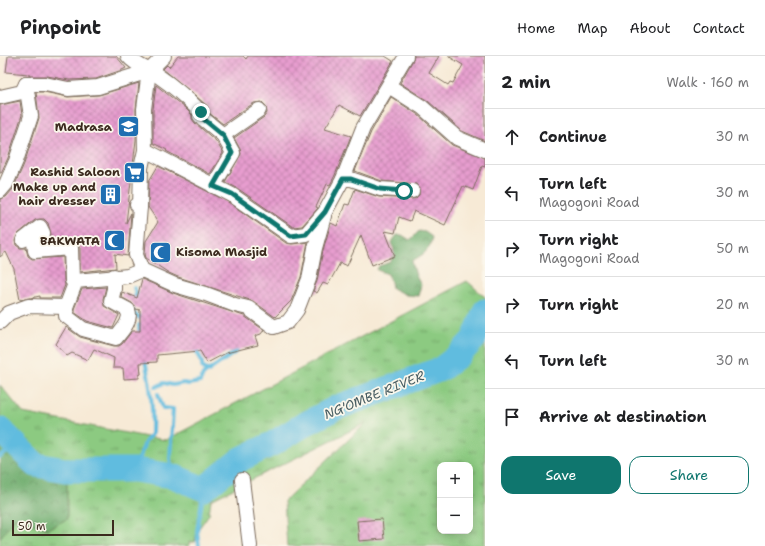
<!DOCTYPE html>
<html lang="en">
<head>
<meta charset="utf-8">
<style>
  :root { --surface:#fff; --page:#f2f2f2; --text:#202124; --muted:#757577; --line:#e0e0e0; --accent:#0f766e }
  body { margin:0; font-family:"Shantell Sans",sans-serif; background:var(--page); color:var(--text) }
  .controls { position:absolute; right:12px; bottom:12px; display:grid; overflow:hidden; border-radius:8px; box-shadow:0 2px 10px #0003 }
  .controls button { width:36px; height:36px; display:grid; place-items:center; padding:0; border:0; border-bottom:1px solid var(--line); background:var(--surface); color:var(--text); font:20px sans-serif }
  .scale { position:absolute; left:12px; bottom:10px; width:102px; box-sizing:border-box; padding-left:4px; border:2px solid #3b2a1e; border-top:0; font-size:11px; line-height:14px; white-space:nowrap; color:#3b2a1e; -webkit-text-stroke:3px #fbf7ec; paint-order:stroke }
  .stop { position:absolute; width:12px; height:12px; margin:-9px; border:3px solid #0f766e; border-radius:50%; background:#fff }
  .stop.end { background:#0f766e; border-color:#fff; box-shadow:0 1px 4px #0008 }
  .list { margin:0; padding:0; list-style:none }
  h2 { display:flex; justify-content:space-between; align-items:center; height:52px; margin:0; padding:0 16px; font-size:17px }
  h2 small { font-size:13px; font-weight:400; color:var(--muted) }
  .list li { display:grid; grid-template-columns:26px 1fr auto; gap:12px; align-items:center; box-sizing:border-box; height:56px; padding:0 16px; border-top:1px solid var(--line) }
  .list b { display:block; font-size:15px; white-space:nowrap }
  .list p { margin:0; font-size:13px; white-space:nowrap; color:var(--muted) }
  .list em { font-size:13px; font-style:normal; color:var(--muted) }
  .actions { display:flex; gap:8px; padding:12px 16px }
  .actions a { flex:1; padding:9px 0; border:1px solid var(--accent); border-radius:12px; text-align:center; font-size:14px; color:var(--accent) }
  .actions .main { background:var(--accent); color:#fff }
  .icon { flex:none; width:22px; height:22px; fill:none; stroke:currentColor; stroke-width:2; stroke-linecap:round; stroke-linejoin:round }
  .map { position:relative; flex:none; width:485px; height:490px; overflow:hidden }
  header { display:flex; align-items:center; gap:24px; box-sizing:border-box; height:56px; padding:0 20px; background:var(--surface); border-bottom:1px solid var(--line) }
  header strong { font-size:19px }
  nav { display:flex; gap:22px; margin-inline-start:auto; font-size:14px }
  main { display:flex }
  aside { flex:1; background:var(--surface) }
  .map>svg:first-child { display:block }
  .grass { fill:url(#grass-tufts); stroke:#647a50; fill-rule:evenodd }
  .forest { fill:url(#forest-crowns); stroke:#566c46 }
  .lines { fill:none; stroke-linecap:round; stroke-linejoin:round }
  .stream { stroke:#61bcdf; stroke-width:4 }
  .river { stroke:#61bcdf; stroke-width:25 }
  .building { fill:url(#building-cross-hatch) }
  .street-casing { stroke:#7d6d5e; stroke-width:16 }
  .street { stroke:#fff; stroke-width:14 }
  .route { stroke:#0f766e; stroke-width:5 }
  .labels { text-anchor:middle; dominant-baseline:central; stroke-width:3.5; stroke-linejoin:round; paint-order:stroke }
  .poi-label { font-size:12px; font-weight:bold; fill:#3b2a1e; stroke:#fbf7ec; text-anchor:end }
  .water-label { font-size:13px; font-style:italic; fill:#485d62; stroke:#fbf7ec }
</style>
</head>
<body>
<header>
<strong>Pinpoint</strong>
<nav><a>Home</a><a>Map</a><a>About</a><a>Contact</a></nav>
</header>
<main>
<div class="map">
<svg width="485" height="490" viewBox="0 0 485 490">
  <defs>
    <pattern id="grass-tufts" width="24" height="20" patternUnits="userSpaceOnUse"><rect width="24" height="20" fill="#8cca81"/><path d="M3 7l-1-3M5 7V3M7 7l1-3M15 17l-1-3M17 17v-4M19 17l1-3" fill="none" stroke="#74a469"/></pattern>
    <pattern id="forest-crowns" width="20" height="18" patternUnits="userSpaceOnUse"><rect width="20" height="18" fill="#71ae6f"/><path d="M2 6a3 3 0 1 1 6 0M12 15a3 3 0 1 1 6 0" fill="none" stroke="#5e8e5b"/></pattern>
    <pattern id="building-cross-hatch" width="8" height="8" patternUnits="userSpaceOnUse"><rect width="8" height="8" fill="#e79dcf"/><path d="M0 0l8 8M0 8l8-8" fill="none" stroke="#bc80a7"/></pattern>
  </defs>
  <rect width="100%" height="100%" fill="#fbf7ec"/>
  <filter id="ink" filterUnits="userSpaceOnUse"><feTurbulence type="fractalNoise" baseFrequency=".025" numOctaves="2"/><feDisplacementMap in="SourceGraphic" scale="8" xChannelSelector="R" yChannelSelector="G"/><feConvolveMatrix kernelMatrix="1 2 1 2 8 2 1 2 1" color-interpolation-filters="sRGB"/></filter>
  <filter id="wash" filterUnits="userSpaceOnUse"><feTurbulence type="fractalNoise" baseFrequency=".012" numOctaves="4" result="noise"/><feDisplacementMap in="SourceGraphic" scale="16" xChannelSelector="R" yChannelSelector="G"/><feGaussianBlur stdDeviation="0.9" result="paint"/><feColorMatrix in="noise" values="0 0 0 0 0 0 0 0 0 0 0 0 0 0 0 0 0 1.4 0 .05"/><feComposite in="paint" operator="in"/></filter>
  <g filter="url(#wash)">
    <rect width="100%" height="100%" fill="#f7ead6"/>
    <path class="grass" d="M467 225 485 241V490H287L284 445 366 367 211 444 209 458 197 475 195 486H189V490H0V329L23 357 147 381 166 384ZM440 409H470V475H440Z"/>
    <g class="forest">
      <path d="M419 175 425 176 432 181C430 195 424 198 412 205L416 220 421 229 418 240 406 239 392 232 391 226 388 218 377 214 379 210 391 206 394 193 391 187 397 179H402L410 184Z"/>
      <path d="M0 382 17 401 36 412 67 423V463L47 473 15 462 0 482Z"/>
    </g>
    <g class="lines">
      <g class="stream">
        <path d="M134 232 136 236 134 246"/>
        <path d="M133 255 134 258 140 262 145 268 139 269 140 280"/>
        <path d="M208 315 237 295 235 290"/>
        <path d="M156 331 164 327 173 329 184 327 188 328 200 326 203 319 208 315 202 311V305L194 291"/>
        <path d="M158 338 163 352 173 353 170 403 173 420"/>
        <path d="M0 401 17 390"/>
        <path d="M135 414 145 386 152 378C153 352 151 326 144 302"/>
        <path d="M199 490 197 475 204 433"/>
      </g>
      <path class="river" d="M0 373 36 409 65 414H135L173 420 204 433 241 403 274 387 305 368 336 352 441 313 458 300 474 283 485 255"/>
    </g>
    <g id="blocks">
      <g class="building">
        <path d="M8 0H116L126 12 122 14 96 23 69 24 47 20H29V18L6 16Z"/>
        <path d="M178 0H243L246 3 248 0H385L393 5 360 60 339 49 325 72 351 80 335 119 330 129 327 128 316 151 318 152 302 170 293 171 237 132 225 126 241 98 240 93 234 82 264 61 267 57 266 50 262 46 254 47 223 68 209 57 207 50 196 40 163 13 167 9 169 11Z"/>
        <path d="M414 0H439L429 17 448 29 450 26 453 27 463 9 448 0H485V85L462 75 428 45 400 27 413 4Z"/>
        <path d="M139 27 136 53V84L126 167 131 157 128 200 115 198 116 212 80 216V192L78 187 71 184 47 185 51 178 48 167 44 163H40L35 164 18 178 15 185 16 189 20 192H26L28 200 32 203 63 201 64 224 65 229 60 242H40V240L20 244 14 213 6 196 0 201V143L6 141 13 133 24 108 39 62 36 36H44L68 41 99 39Z"/>
        <path d="M156 29 185 52 192 59V63L195 67 216 85 223 97 210 118 166 95 167 94 153 87V53Z"/>
        <path d="M391 41 417 58 452 89 485 102V111L482 110 473 134 463 130 445 169 414 155 410 165 399 161 395 177 385 175 395 200 372 209 361 179 347 210 340 207 328 229 323 227 317 237 313 235 317 225 323 194 331 167 337 170 345 148 349 149 355 133 379 141 412 143 416 142 419 139 420 132 416 128 382 125 355 115 371 76Z"/>
        <path d="M20 45 22 59 8 102 1 117H0V49Z"/>
        <path d="M158 110 228 146 286 187 292 188 308 186 301 221 291 245 275 261 253 245 178 221 169 217 146 202 145 198 146 185 158 166 148 151 149 125Z"/>
        <path d="M142 223 173 237 244 260 264 274 261 278 255 280 258 289 226 297 207 307 200 295 157 299V306L140 307 141 318 139 319V322L124 323 123 312H113L114 302 94 293 88 304 72 297 67 300 56 288 66 271 80 281 114 290H119L122 288 132 275H140V254L136 253 132 247 121 241 122 236 137 242Z"/>
        <path d="M106 231 103 243 104 250 119 259 113 272 87 265 74 256V253L82 233Z"/>
        <path d="M382 463 384 483 359 485 357 465Z"/>
      </g>
    </g>
  </g>
  <g filter="url(#ink)">
    <use href="#blocks" fill-opacity="0" stroke="#7d6d5e" stroke-width="1"/>
    <g class="lines">
      <defs>
        <g id="street">
          <path d="M128 0C136 10 147 12 157 19 173 30 187 42 201 56L200 60 223 79 233 97 213 130"/>
          <path d="M149 15 144 53 145 94 232 139 291 180 306 178 325 156 343 123 363 72 406 0"/>
          <path d="M389 30 422 51 457 82 485 94"/>
          <path d="M0 41 22 36 26 28H45L68 33 98 31 149 15 164 0"/>
          <path d="M223 79 259 54"/>
          <path d="M343 123H351L380 133 412 135"/>
          <path d="M0 135 6 128 16 105 31 60 26 28"/>
          <path d="M137 149 140 151 136 199 142 214 175 229 206 238 235 249 248 252 274 271 288 266 297 254 309 223 315 192 324 160"/>
          <path d="M140 151 141 112 145 94"/>
          <path d="M23 184 40 171 43 177 34 187 35 195 71 192 72 224 76 225"/>
          <path d="M66 251V260L83 273 116 282C122 274 132 265 128 254L111 245 114 233V220"/>
          <path d="M0 266 9 257 28 250 66 251 76 225 128 220 142 214"/>
          <path d="M242 424 250 490"/>
        </g>
      </defs>
      <use href="#street" class="street-casing"/>
      <use href="#street" class="street"/>
    </g>
  </g>
  <g class="lines" filter="url(#ink)">
    <path class="route" d="M201 56 200 60 223 79 232 97 213 130 232 138 291 180 306 178 325 156 343 123H351L380 133 404 135"/>
  </g>
  <defs>
    <symbol id="school-square" viewBox="-11 -11 22 22"><rect x="-9" y="-9" width="18" height="18" rx="4" fill="#1f6fb2" stroke="#fbf7ec"/><path d="M0-5L7-2L0 1L-7-2ZM-4 1L0 2.5L4 1V4Q0 6-4 4Z" fill="#fff"/></symbol>
    <symbol id="supermarket-square" viewBox="-11 -11 22 22"><rect x="-9" y="-9" width="18" height="18" rx="4" fill="#1f6fb2" stroke="#fbf7ec"/><path d="M-6-5.5h2.5l.6 2H6L4.5 2H-2.5L-4.4-4H-6ZM-1.5 3.2a1.3 1.3 0 1 0 .1 0ZM3 3.2a1.3 1.3 0 1 0 .1 0Z" fill="#fff"/></symbol>
    <symbol id="building-square" viewBox="-11 -11 22 22"><rect x="-9" y="-9" width="18" height="18" rx="4" fill="#1f6fb2" stroke="#fbf7ec"/><path d="M-4-6H4V6H1V3H-1V6H-4ZM-2.5-4.3h1.7v1.8h-1.7ZM.8-4.3h1.7v1.8H.8ZM-2.5-1h1.7V.8h-1.7ZM.8-1h1.7V.8H.8Z" fill="#fff"/></symbol>
    <symbol id="mosque-square" viewBox="-11 -11 22 22"><rect x="-9" y="-9" width="18" height="18" rx="4" fill="#1f6fb2" stroke="#fbf7ec"/><path d="M3.5-4.9A6 6 0 1 0 3.5 4.9A5 5 0 1 1 3.5-4.9Z" fill="#fff"/></symbol>
  </defs>
  <g fill-rule="evenodd">
    <use href="#school-square" x="116" y="58" width="25" height="25"/>
    <use href="#supermarket-square" x="122" y="104" width="25" height="25"/>
    <use href="#building-square" x="98" y="126" width="25" height="25"/>
    <use href="#mosque-square" x="102" y="172" width="25" height="25"/>
    <use href="#mosque-square" x="148" y="184" width="25" height="25"/>
  </g>
  <g class="labels">
    <g class="poi-label">
      <text x="112" y="71">Madrasa</text>
      <text x="120" y="116">Rashid Saloon</text>
      <text x="96" y="131">Make up and<tspan x="96" dy="14">hair dresser</tspan></text>
      <text x="100" y="185">BAKWATA</text>
      <text x="176" y="196" text-anchor="start">Kisoma Masjid</text>
    </g>
    <g class="water-label">
      <text transform="translate(374 339) rotate(-22)">NG'OMBE RIVER</text>
    </g>
  </g>
</svg>
<div class="controls">
<button>+</button>
<button>−</button>
</div>
<div class="scale">50 m</div>
<div class="stop" style="left:404px;top:135px"></div>
<div class="stop end" style="left:201px;top:56px"></div>
</div>
<aside>
<h2>2 min<small>Walk · 160 m</small></h2>
<ul class="list">
<li><svg class="icon" aria-label="ahead" viewBox="0 0 24 24"><path d="M12 20V5M6 11l6-6 6 6"/></svg><div><b>Continue</b></div><em>30 m</em></li>
<li><svg class="icon" aria-label="left" viewBox="0 0 24 24"><path d="M17 20v-9H6M10 6l-5 5 5 5"/></svg><div><b>Turn left</b><p>Magogoni Road</p></div><em>30 m</em></li>
<li><svg class="icon" aria-label="right" viewBox="0 0 24 24"><path d="M7 20v-9h11M14 6l5 5-5 5"/></svg><div><b>Turn right</b><p>Magogoni Road</p></div><em>50 m</em></li>
<li><svg class="icon" aria-label="right" viewBox="0 0 24 24"><path d="M7 20v-9h11M14 6l5 5-5 5"/></svg><div><b>Turn right</b></div><em>20 m</em></li>
<li><svg class="icon" aria-label="left" viewBox="0 0 24 24"><path d="M17 20v-9H6M10 6l-5 5 5 5"/></svg><div><b>Turn left</b></div><em>30 m</em></li>
<li><svg class="icon" aria-label="arrive" viewBox="0 0 24 24"><path d="M6 21V4h12l-3 4 3 4H6"/></svg><div><b>Arrive at destination</b></div></li>
</ul>
<div class="actions"><a class="main">Save</a><a>Share</a></div>
</aside>
</main>
</body>
</html>
